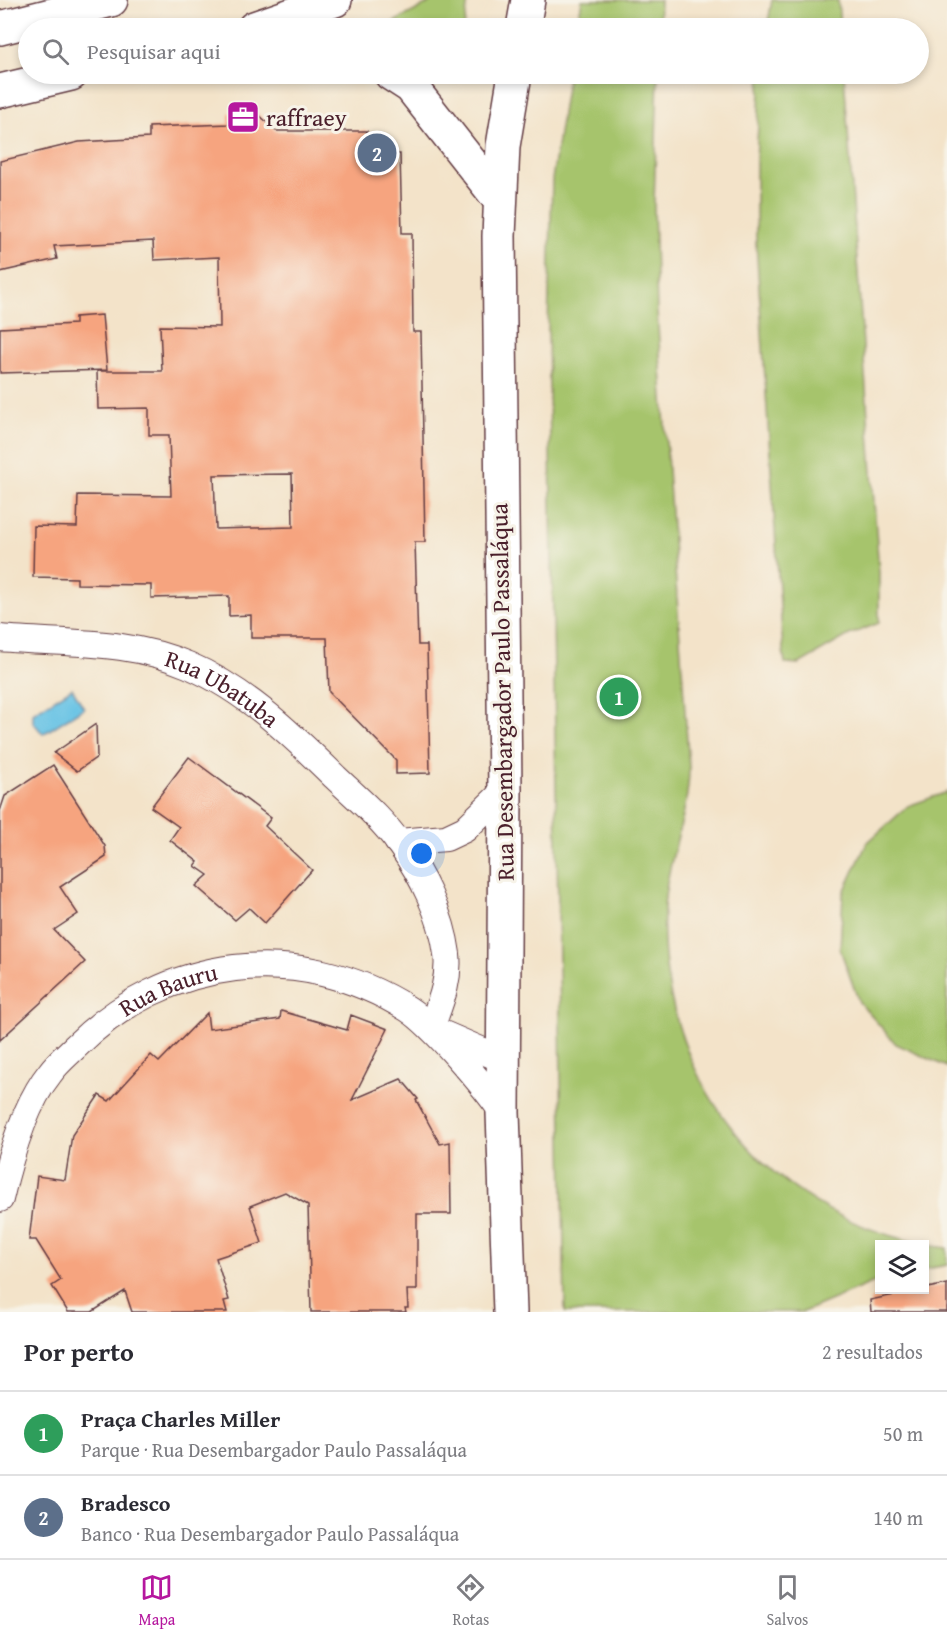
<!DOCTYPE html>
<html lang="pt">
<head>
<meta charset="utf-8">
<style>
  :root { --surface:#fff; --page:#f2f2f3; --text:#2b2b33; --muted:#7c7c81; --line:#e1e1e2; --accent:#b5179e }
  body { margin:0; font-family:"Gentium Book Plus",serif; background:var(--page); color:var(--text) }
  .controls { position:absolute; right:18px; bottom:18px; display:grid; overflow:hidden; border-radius:0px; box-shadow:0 3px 9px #0003 }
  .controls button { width:54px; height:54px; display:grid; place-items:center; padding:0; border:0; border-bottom:2px solid var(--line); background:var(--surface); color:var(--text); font:30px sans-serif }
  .you { position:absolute; left:422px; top:854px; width:21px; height:21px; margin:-15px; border:4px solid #fff; border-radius:50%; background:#1a73e8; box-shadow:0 0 0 9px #1a73e833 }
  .badge { display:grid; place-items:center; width:39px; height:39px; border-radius:50%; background:var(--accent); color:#fff; font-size:20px; font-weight:700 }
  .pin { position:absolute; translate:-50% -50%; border:3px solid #fff; box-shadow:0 2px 6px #0006 }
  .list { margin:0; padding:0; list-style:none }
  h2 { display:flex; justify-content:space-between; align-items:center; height:78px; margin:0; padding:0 24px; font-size:26px }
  h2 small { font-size:20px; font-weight:400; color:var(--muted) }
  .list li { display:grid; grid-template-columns:39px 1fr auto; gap:18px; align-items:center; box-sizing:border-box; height:84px; padding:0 24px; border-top:2px solid var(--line) }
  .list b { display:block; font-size:22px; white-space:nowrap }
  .list p { margin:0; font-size:20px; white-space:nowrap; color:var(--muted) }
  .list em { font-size:20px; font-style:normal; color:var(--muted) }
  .icon { flex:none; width:33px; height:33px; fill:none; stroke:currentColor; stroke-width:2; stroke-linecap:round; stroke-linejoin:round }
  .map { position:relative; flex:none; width:947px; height:1312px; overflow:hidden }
  .search { position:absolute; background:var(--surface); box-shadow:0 3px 9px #0003; left:18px; right:18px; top:18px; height:66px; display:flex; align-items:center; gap:15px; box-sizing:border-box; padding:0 21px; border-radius:33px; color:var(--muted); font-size:22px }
  .sheet { height:246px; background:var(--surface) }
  nav { display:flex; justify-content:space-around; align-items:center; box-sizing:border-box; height:84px; border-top:2px solid var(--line); background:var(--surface); font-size:16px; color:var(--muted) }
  nav a { display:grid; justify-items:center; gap:3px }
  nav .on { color:var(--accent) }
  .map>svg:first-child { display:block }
  .green { fill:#a6c46c; stroke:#78724c; stroke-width:1.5 }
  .water { fill:#67c3e5; stroke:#587188; stroke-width:1.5 }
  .building { fill:#f6a47f; fill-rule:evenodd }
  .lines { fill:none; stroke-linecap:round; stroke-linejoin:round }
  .minor-casing { stroke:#633c43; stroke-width:28 }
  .secondary-casing { stroke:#633c43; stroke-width:36 }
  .primary-casing { stroke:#633c43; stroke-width:36 }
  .minor { stroke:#fff; stroke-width:26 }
  .secondary { stroke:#fff; stroke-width:33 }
  .primary { stroke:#fff; stroke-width:33 }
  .labels { text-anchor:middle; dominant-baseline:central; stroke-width:6; stroke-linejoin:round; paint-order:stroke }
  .poi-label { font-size:24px; fill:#4a1f2b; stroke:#f7f3e8; text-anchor:start }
  .street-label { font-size:24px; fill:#4a1f2b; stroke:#f7f3e8 }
</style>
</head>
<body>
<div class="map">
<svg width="947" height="1312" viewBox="0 0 947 1312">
  <rect width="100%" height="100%" fill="#f7f3e8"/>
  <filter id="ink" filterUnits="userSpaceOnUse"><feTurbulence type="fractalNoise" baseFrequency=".0167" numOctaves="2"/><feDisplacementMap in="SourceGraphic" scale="12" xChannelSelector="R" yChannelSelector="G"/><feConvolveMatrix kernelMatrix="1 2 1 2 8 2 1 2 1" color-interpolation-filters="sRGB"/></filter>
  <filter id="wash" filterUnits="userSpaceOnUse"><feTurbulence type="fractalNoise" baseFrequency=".008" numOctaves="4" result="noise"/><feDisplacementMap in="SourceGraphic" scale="24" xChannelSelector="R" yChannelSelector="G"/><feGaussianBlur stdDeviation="1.35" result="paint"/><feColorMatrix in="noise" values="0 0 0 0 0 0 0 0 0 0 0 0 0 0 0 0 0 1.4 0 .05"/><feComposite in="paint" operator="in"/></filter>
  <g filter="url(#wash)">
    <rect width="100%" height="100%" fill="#f3e3c9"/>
    <g class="green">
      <path d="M435 0H468L464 28H393L388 25Z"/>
      <path d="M582 0H660L659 28H577Z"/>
      <path d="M772 0H838L840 28H767Z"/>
      <path d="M568 74H658L654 206 657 312 689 768C689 817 666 861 664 910 657 1074 762 1212 924 1244H880L879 1280 803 1312H565L548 330 552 180Z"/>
      <path d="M761 74H844L879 573V623L849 635 799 664 785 663 783 650 756 243V160Z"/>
      <path d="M947 792V1067L896 1044 859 1002 840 949 843 894 867 843 908 806Z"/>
      <path d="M924 1245 947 1248V1265L925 1269Z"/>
    </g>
    <path class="water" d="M72 688 84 708 43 734 33 722V713Z"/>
    <g id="blocks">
      <g class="building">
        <path d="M251 107 276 131H367V154H400L402 233H412L413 332H421L425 542H415L418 645H427L430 773 396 774V760L329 692 327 638H251V615L229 616V596L151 598V585L77 584V578L33 577 34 526 77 527 78 495 171 496 169 435H149V408L98 409 97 371H162L160 326 220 327 219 257 154 260 153 241 54 246 57 259 0 272V161L79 142 149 138V127L229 124V113H239ZM292 474 293 527 216 529 214 475Z"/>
        <path d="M102 315 107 370 0 373V328L75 324V317Z"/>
        <path d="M96 724 97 757 77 771 54 753Z"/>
        <path d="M189 757 271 818 265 826 312 870 265 923 249 908 235 920 196 886 208 875 195 866 198 862 170 840 179 827 151 807Z"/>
        <path d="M53 765 105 846 106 857 60 887 78 914 54 930 85 962 0 1040V811L5 796Z"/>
        <path d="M281 1011 347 1030 351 1015 388 1029 352 1100 401 1079 418 1099 416 1100 440 1144 450 1142 451 1214H417V1290H407L408 1308H405L406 1312H311L308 1205 285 1192 250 1206 262 1243 216 1258 229 1300 224 1301 227 1312H132L125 1291 92 1312H68L52 1286 61 1280 36 1240H29L37 1176 65 1180 72 1135 99 1095 109 1101 151 1055 159 1062 207 1013 209 1029 280 1019Z"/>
        <path d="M947 1284V1312H871L870 1300Z"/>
      </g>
    </g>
  </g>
  <g filter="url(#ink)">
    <use href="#blocks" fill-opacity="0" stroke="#633c43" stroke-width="1.5"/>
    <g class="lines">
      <defs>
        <g id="minor">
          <path id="s1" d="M0 638C63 644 129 639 188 665 246 690 291 734 335 777 357 798 381 818 399 843 422 875 442 915 447 954 450 981 440 1003 431 1028"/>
          <path d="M398 842 446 838 465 829 505 790"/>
          <path d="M439 1032 504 1060"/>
          <path id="s2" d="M0 1199C9 1160 25 1104 50 1073 57 1063 67 1055 75 1047 166 956 299 940 408 1009 433 1025 486 1088 503 1113"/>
        </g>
        <g id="secondary">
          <path d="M0 28 111 0"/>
          <path d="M254 28 335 0"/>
          <path d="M0 91 71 74"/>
        </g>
        <g id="primary">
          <path d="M265 25 280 28"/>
          <path d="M523 28 528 0"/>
          <path d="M391 74 411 87 500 200"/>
          <path d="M510 1312 503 1113 505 790 499 236 503 146 515 74"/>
        </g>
      </defs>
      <use href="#minor" class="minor-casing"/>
      <use href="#secondary" class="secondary-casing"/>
      <use href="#primary" class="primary-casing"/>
      <use href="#minor" class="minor"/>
      <use href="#secondary" class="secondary"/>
      <use href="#primary" class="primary"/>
    </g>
  </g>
  <defs>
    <symbol id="office-square" viewBox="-11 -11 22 22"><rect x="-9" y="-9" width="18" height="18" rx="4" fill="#b5179e" stroke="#f7f3e8"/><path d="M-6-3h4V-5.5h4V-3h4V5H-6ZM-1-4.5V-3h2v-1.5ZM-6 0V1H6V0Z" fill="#fff"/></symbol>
  </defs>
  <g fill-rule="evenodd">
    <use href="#office-square" x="224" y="98" width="38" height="38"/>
  </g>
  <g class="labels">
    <g class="poi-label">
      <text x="266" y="117">raffraey</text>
    </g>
    <g class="street-label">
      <text stroke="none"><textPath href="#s1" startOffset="232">Rua Ubatuba</textPath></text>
      <text transform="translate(502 692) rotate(-91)">Rua Desembargador Paulo Passaláqua</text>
      <text stroke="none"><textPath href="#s2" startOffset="284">Rua Bauru</textPath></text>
    </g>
  </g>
</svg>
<div class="controls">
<button><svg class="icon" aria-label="layers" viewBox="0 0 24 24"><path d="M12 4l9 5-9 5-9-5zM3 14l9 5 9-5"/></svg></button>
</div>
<div class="you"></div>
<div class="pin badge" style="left:619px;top:697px;background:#2e9e5b">1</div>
<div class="pin badge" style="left:377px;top:153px;background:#5c6f8a">2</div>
<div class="search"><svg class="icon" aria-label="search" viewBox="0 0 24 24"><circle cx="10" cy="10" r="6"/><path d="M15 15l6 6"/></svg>Pesquisar aqui</div>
</div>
<section class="sheet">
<h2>Por perto<small>2 resultados</small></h2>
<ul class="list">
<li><span class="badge" style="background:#2e9e5b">1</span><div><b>Praça Charles Miller</b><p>Parque · Rua Desembargador Paulo Passaláqua</p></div><em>50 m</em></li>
<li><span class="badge" style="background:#5c6f8a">2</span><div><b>Bradesco</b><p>Banco · Rua Desembargador Paulo Passaláqua</p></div><em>140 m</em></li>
</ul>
</section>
<nav>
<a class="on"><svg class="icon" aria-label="map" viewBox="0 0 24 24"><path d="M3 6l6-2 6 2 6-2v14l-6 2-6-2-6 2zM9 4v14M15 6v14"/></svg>Mapa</a>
<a><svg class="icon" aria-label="directions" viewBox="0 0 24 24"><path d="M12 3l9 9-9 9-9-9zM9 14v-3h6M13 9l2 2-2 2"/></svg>Rotas</a>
<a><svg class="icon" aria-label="saved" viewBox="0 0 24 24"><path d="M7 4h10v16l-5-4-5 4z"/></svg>Salvos</a>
</nav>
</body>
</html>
